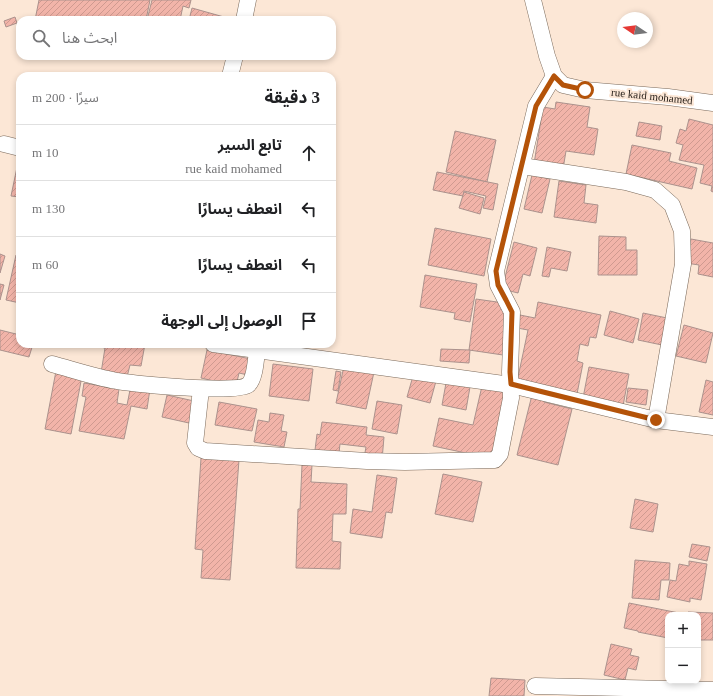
<!DOCTYPE html>
<html lang="ar">
<head>
<meta charset="utf-8">
<style>
  :root { --surface:#fff; --page:#f6f6f6; --text:#202124; --muted:#757577; --line:#e0e0e0 }
  body { margin:0; font-family:"Times New Roman","Noto Sans Arabic",serif; background:var(--page); color:var(--text); direction:rtl }
  .controls { position:absolute; right:12px; bottom:12px; display:grid; overflow:hidden; border-radius:8px; box-shadow:0 2px 6px #0003 }
  .controls button { width:36px; height:36px; display:grid; place-items:center; padding:0; border:0; border-bottom:1px solid var(--line); background:var(--surface); color:var(--text); font:20px sans-serif }
  .compass { position:absolute; left:617px; top:12px; width:36px; height:36px; border-radius:50%; background:var(--surface); box-shadow:0 2px 6px #0003; rotate:283deg }
  .stop { position:absolute; width:12px; height:12px; margin:-9px; border:3px solid #b45309; border-radius:50%; background:#fff }
  .stop.end { background:#b45309; border-color:#fff; box-shadow:0 1px 4px #0008 }
  .list { margin:0; padding:0; list-style:none }
  h2 { display:flex; justify-content:space-between; align-items:center; height:52px; margin:0; padding:0 16px; font-size:17px }
  h2 small { font-size:13px; font-weight:400; color:var(--muted) }
  .list li { display:grid; grid-template-columns:26px 1fr auto; gap:12px; align-items:center; box-sizing:border-box; height:56px; padding:0 16px; border-top:1px solid var(--line) }
  .list b { display:block; font-size:15px; white-space:nowrap }
  .list p { margin:0; font-size:13px; white-space:nowrap; color:var(--muted) }
  .list em { font-size:13px; font-style:normal; color:var(--muted) }
  .icon { flex:none; width:22px; height:22px; fill:none; stroke:currentColor; stroke-width:2; stroke-linecap:round; stroke-linejoin:round }
  .map { position:relative; flex:none; width:713px; height:696px; overflow:hidden; direction:ltr }
  .search { position:absolute; background:var(--surface); box-shadow:0 2px 6px #0003; left:16px; top:16px; width:320px; height:44px; display:flex; align-items:center; gap:10px; box-sizing:border-box; padding:0 14px; border-radius:12px; color:var(--muted); font-size:15px }
  .panel { position:absolute; background:var(--surface); box-shadow:0 2px 6px #0003; left:16px; top:72px; width:320px; height:276px; border-radius:12px; direction:rtl }
  .map>svg:first-child { display:block }
  .building { fill:url(#building-hatch); stroke:#ab928d }
  .lines { fill:none; stroke-linecap:round; stroke-linejoin:round }
  .minor-casing { stroke:#7b6a5b; stroke-width:17 }
  .minor { stroke:#fff; stroke-width:16 }
  .route { stroke:#b45309; stroke-width:5 }
  .labels { text-anchor:middle; dominant-baseline:central; stroke-width:4; stroke-linejoin:round; paint-order:stroke }
  .street-label { font-size:11px; fill:#1d1610; stroke:#fce7d6 }
</style>
</head>
<body>
<div class="map">
<svg width="713" height="696" viewBox="0 0 713 696">
  <defs>
    <pattern id="building-hatch" width="6" height="6" patternUnits="userSpaceOnUse"><rect width="6" height="6" fill="#f2b4a9"/><path d="M-1 1l2-2M0 6l6-6M5 7l2-2" fill="none" stroke="#cf9a90"/></pattern>
  </defs>
  <rect width="100%" height="100%" fill="#fce7d6"/>
  <g class="building">
    <path d="M39 0H150L146 20H35Z"/>
    <path d="M152 0H191L189 8 183 6 180 20 170 17V20H147Z"/>
    <path d="M192 8 224 17 223 20H189Z"/>
    <path d="M15 17 17 23 6 27 4 21Z"/>
    <path d="M556 102 590 107 587 127 598 129 594 155 566 151 563 169 534 164 543 107 555 109Z"/>
    <path d="M689 119 713 125V192L711 191 712 186 700 183 704 165 679 160 683 145 676 143 680 129 686 131Z"/>
    <path d="M639 122 662 126 660 140 636 136Z"/>
    <path d="M455 131 496 140 487 182 446 172Z"/>
    <path d="M632 145 671 153 669 161 697 168 692 189 626 174Z"/>
    <path d="M20 153V197L11 196Z"/>
    <path d="M437 172 498 184 493 210 483 208 486 196 464 191 463 196 433 190Z"/>
    <path d="M532 175 550 179 542 213 524 209Z"/>
    <path d="M559 181 586 185 584 203 598 205 596 223 554 217Z"/>
    <path d="M464 192 484 198 480 214 459 208Z"/>
    <path d="M435 228 491 239 484 276 428 265Z"/>
    <path d="M599 236 626 237V250H637V275H598Z"/>
    <path d="M691 239 713 243V277L698 274 699 265 686 263Z"/>
    <path d="M514 242 537 248 530 276 523 274 518 293 502 289Z"/>
    <path d="M547 247 571 252 567 271 551 268 549 277 542 276Z"/>
    <path d="M0 254 5 256 0 273Z"/>
    <path d="M16 255 20 256V303L6 300Z"/>
    <path d="M425 275 477 284 470 322 454 319 455 313 420 307Z"/>
    <path d="M0 284 4 285 0 300Z"/>
    <path d="M476 299 511 304 503 355 469 350Z"/>
    <path d="M538 302 601 315 596 338 590 337 588 346 580 344 577 361 583 363 577 394 517 382 528 330 517 328 520 315 535 318Z"/>
    <path d="M610 311 639 319 633 343 604 335Z"/>
    <path d="M643 313 667 318 662 345 638 340Z"/>
    <path d="M684 325 713 333 706 363 676 356Z"/>
    <path d="M0 330 20 335V344H33L29 357 0 350Z"/>
    <path d="M101 344H145L141 366 130 365 127 377 101 373 105 348 100 347Z"/>
    <path d="M285 344H308L307 348Z"/>
    <path d="M441 349 470 350 469 363 440 361Z"/>
    <path d="M207 350 251 359 248 375 239 373 236 386 201 378Z"/>
    <path d="M273 364 313 369 309 401 269 396Z"/>
    <path d="M344 366 374 372 366 409 336 403Z"/>
    <path d="M589 367 629 374 623 406 583 398Z"/>
    <path d="M56 371 82 376 71 434 45 429Z"/>
    <path d="M336 371 341 372 338 391 333 390Z"/>
    <path d="M413 376 436 381 430 403 407 397Z"/>
    <path d="M706 380 713 382V415L699 412Z"/>
    <path d="M84 383 119 389 117 403 127 405 131 385 150 389 147 409 131 406 124 439 79 431 86 397 82 396Z"/>
    <path d="M446 383 470 387 466 410 442 405Z"/>
    <path d="M482 386 508 392 494 459 433 446 439 418 473 425Z"/>
    <path d="M628 388 648 390 646 405 626 402Z"/>
    <path d="M533 391 546 394 544 402 572 409 558 465 517 455Z"/>
    <path d="M167 395 194 401 189 423 162 417Z"/>
    <path d="M377 401 402 405 397 434 372 429Z"/>
    <path d="M219 402 257 409 252 431 215 425Z"/>
    <path d="M270 413 284 415 281 431 287 432 284 447 254 442 258 420 269 422Z"/>
    <path d="M322 422 367 427 366 435 384 437 382 460 364 458 366 447 340 444 339 453 315 450 317 434 320 435Z"/>
    <path d="M201 458 239 460 230 580 201 578 203 550 195 549Z"/>
    <path d="M302 465H312L311 482 347 484 346 514H333L332 541 341 542 340 569 296 568 298 509H300Z"/>
    <path d="M443 474 482 482 473 522 435 514Z"/>
    <path d="M377 475 397 478 392 513 386 512 382 538 350 533 353 509 372 512Z"/>
    <path d="M635 499 658 504 653 532 630 528Z"/>
    <path d="M692 544 710 547 707 561 689 557Z"/>
    <path d="M635 560 670 563 669 580H661L659 600 632 598Z"/>
    <path d="M689 561 707 564 701 600 690 598V602L667 597 670 580 676 581 679 564 689 566Z"/>
    <path d="M629 603 684 614V615H668V638L638 632V631L624 628Z"/>
    <path d="M688 612 713 613V640H698V615H688Z"/>
    <path d="M611 644 632 649 630 655 639 657 636 670 628 668 625 680 604 675Z"/>
    <path d="M491 678 525 680 524 696H489Z"/>
  </g>
  <g class="lines">
    <defs>
      <g id="minor">
        <path d="M533 0 547 56 554 76 563 85 585 90 668 97 713 103"/>
        <path d="M244 20 248 0"/>
        <path d="M230 76 235 56"/>
        <path d="M4 144 20 148"/>
        <path d="M522 166 626 182 655 190 672 205 682 231 683 264 656 420"/>
        <path d="M213 344 511 385 656 420 713 427"/>
        <path d="M52 364C74 370 95 377 117 381 136 384 237 394 248 385 255 379 256 359 257 350"/>
        <path d="M201 389 195 443 198 448 205 451 367 461 405 462 495 460 500 454 511 398 510 372 512 312 498 285 496 271 536 106 554 76"/>
        <path d="M535 686 713 690"/>
      </g>
    </defs>
    <use href="#minor" class="minor-casing"/>
    <use href="#minor" class="minor"/>
  </g>
  <g class="lines">
    <path class="route" d="M585 90 563 85 554 76 536 106 496 271 498 285 506 300 512 312 510 372 511 384 656 420"/>
  </g>
  <g class="labels">
    <g class="street-label">
      <text transform="translate(652 96) rotate(6)">rue kaid mohamed</text>
    </g>
  </g>
</svg>
<div class="controls">
<button>+</button>
<button>−</button>
</div>
<svg class="compass" viewBox="-18 -18 36 36"><path d="M0-13l5 13h-10z" fill="#e53935"/><path d="M0 13l5-13h-10z" fill="#757577"/></svg>
<div class="stop" style="left:585px;top:90px"></div>
<div class="stop end" style="left:656px;top:420px"></div>
<div class="search"><svg class="icon" aria-label="search" viewBox="0 0 24 24"><circle cx="10" cy="10" r="6"/><path d="M15 15l6 6"/></svg>ابحث هنا</div>
<section class="panel">
<h2>3 دقيقة<small>سيرًا · 200 m</small></h2>
<ul class="list">
<li><svg class="icon" aria-label="ahead" viewBox="0 0 24 24"><path d="M12 20V5M6 11l6-6 6 6"/></svg><div><b>تابع السير</b><p>rue kaid mohamed</p></div><em>10 m</em></li>
<li><svg class="icon" aria-label="left" viewBox="0 0 24 24"><path d="M17 20v-9H6M10 6l-5 5 5 5"/></svg><div><b>انعطف يسارًا</b></div><em>130 m</em></li>
<li><svg class="icon" aria-label="left" viewBox="0 0 24 24"><path d="M17 20v-9H6M10 6l-5 5 5 5"/></svg><div><b>انعطف يسارًا</b></div><em>60 m</em></li>
<li><svg class="icon" aria-label="arrive" viewBox="0 0 24 24"><path d="M6 21V4h12l-3 4 3 4H6"/></svg><div><b>الوصول إلى الوجهة</b></div></li>
</ul>
</section>
</div>
</body>
</html>
